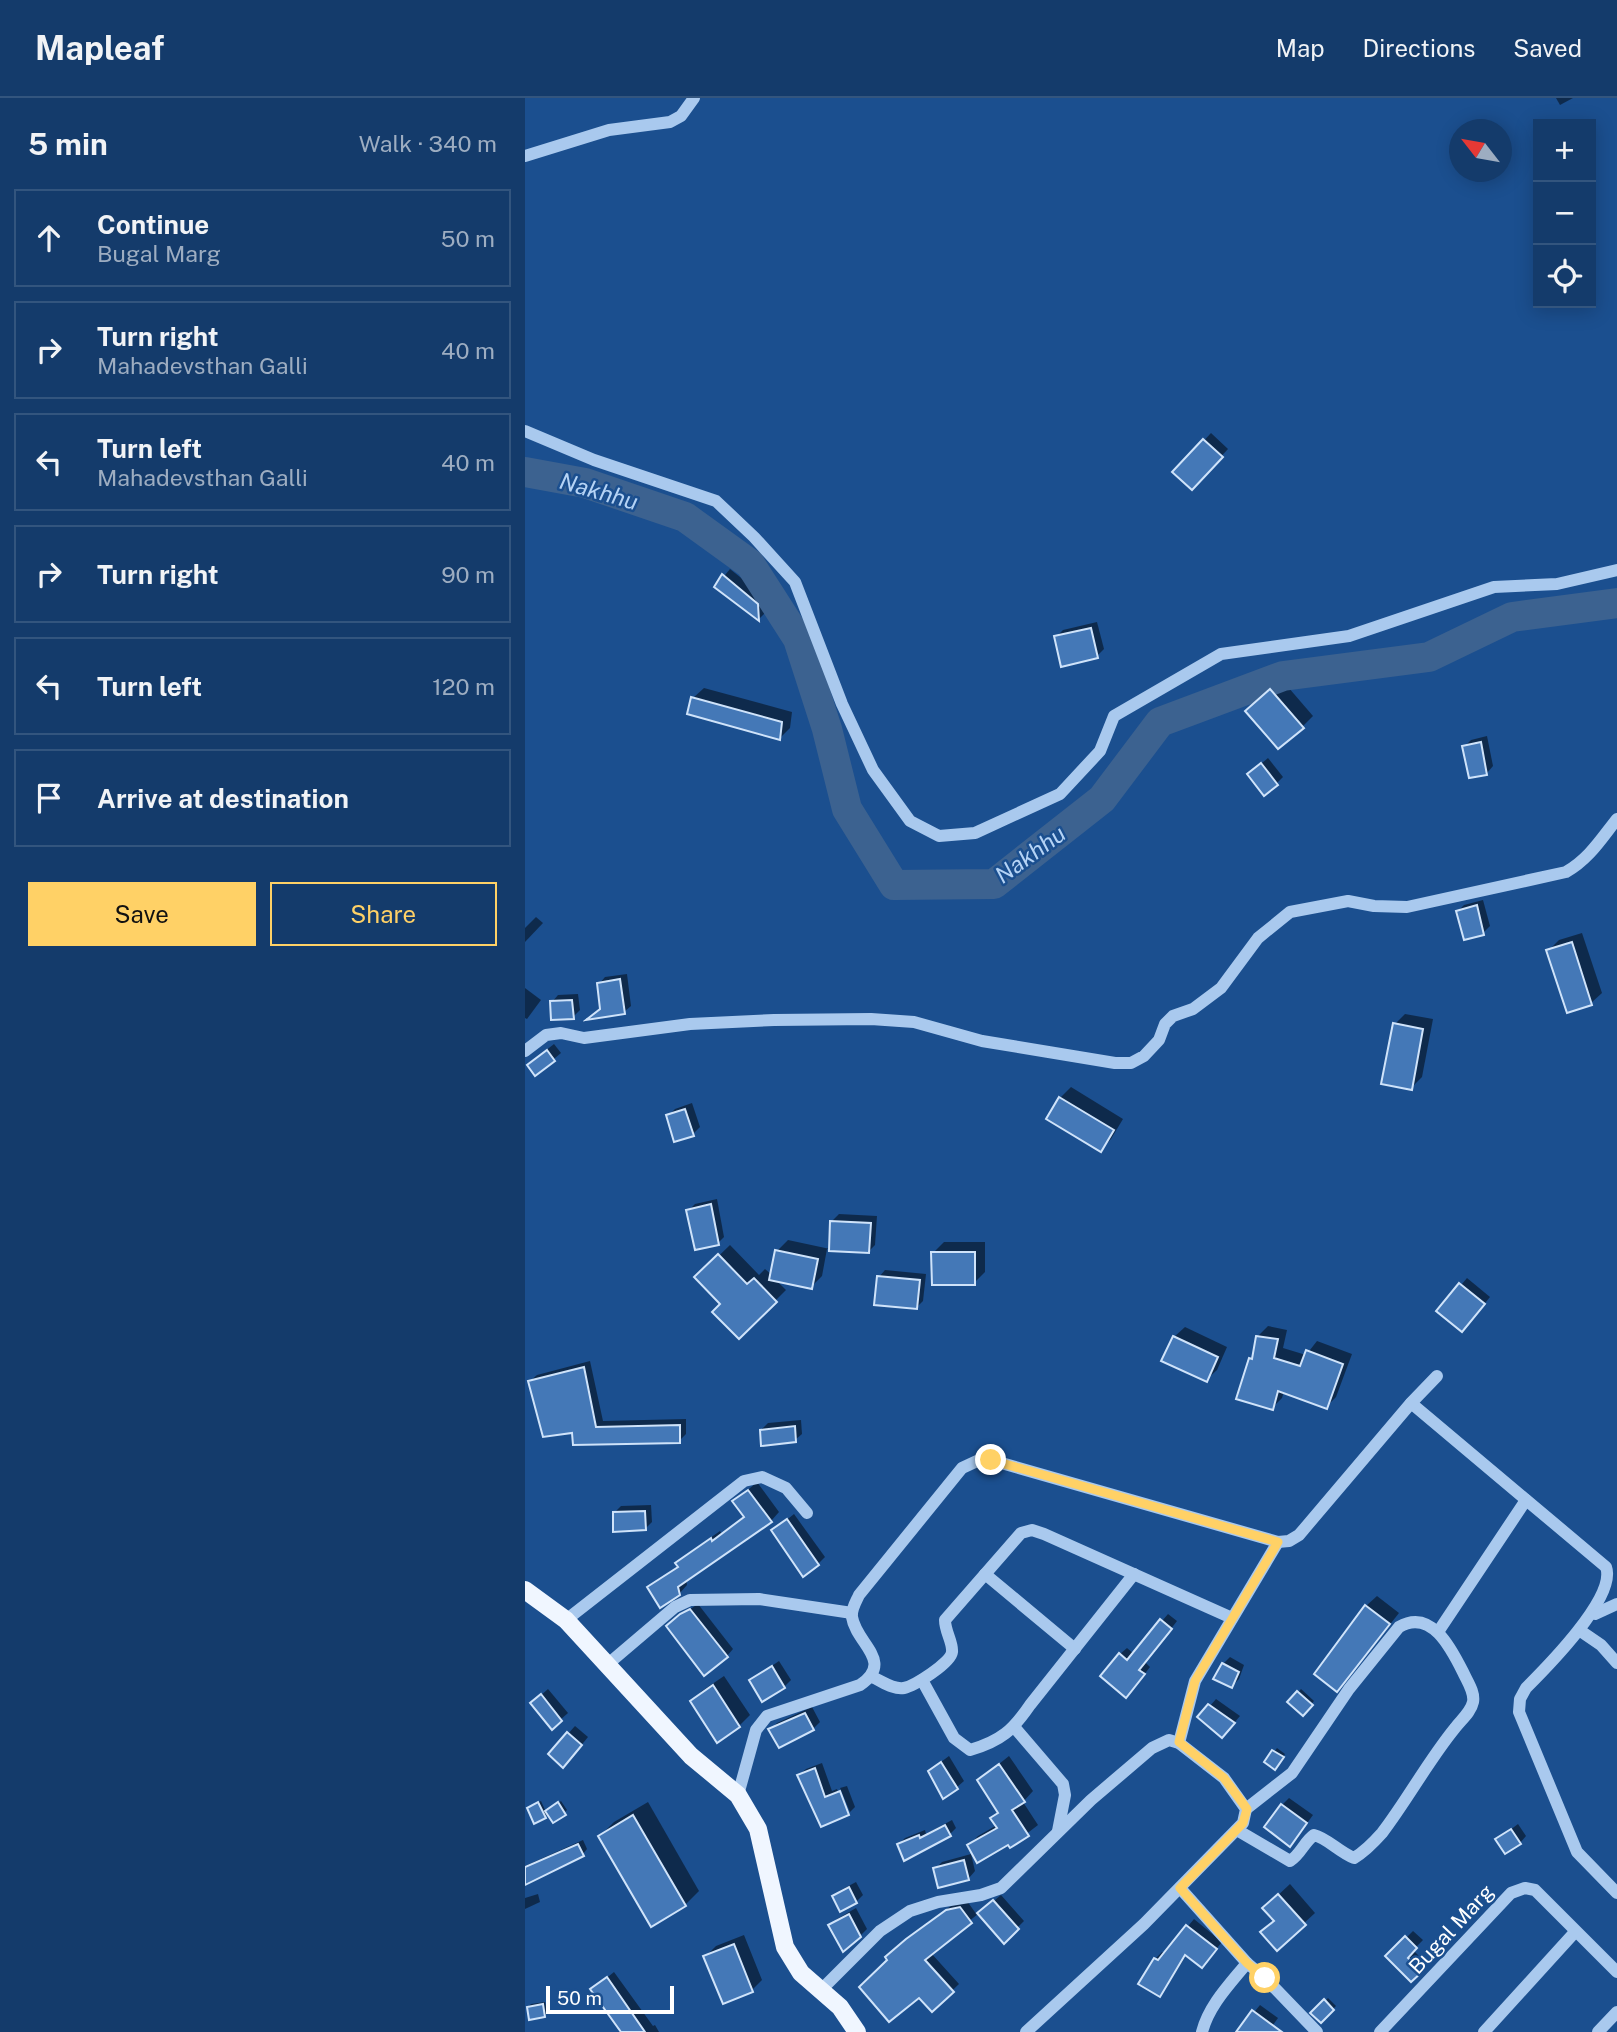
<!DOCTYPE html>
<html lang="en">
<head>
<meta charset="utf-8">
<style>
  :root { --surface:#143b6b; --page:#214673; --text:#f1f3f6; --muted:#9dadc1; --line:#33557e; --accent:#ffd166 }
  body { margin:0; font-family:"Public Sans",sans-serif; background:var(--page); color:var(--text) }
  .controls { position:absolute; right:21px; top:21px; display:grid; overflow:hidden; border-radius:0px; box-shadow:0 4px 18px #0003 }
  .controls button { width:63px; height:63px; display:grid; place-items:center; padding:0; border:0; border-bottom:2px solid var(--line); background:var(--surface); color:var(--text); font:35px sans-serif }
  .compass { position:absolute; left:924px; top:21px; width:63px; height:63px; border-radius:50%; background:var(--surface); box-shadow:0 4px 18px #0003; rotate:301deg }
  .scale { position:absolute; left:21px; bottom:18px; width:128px; box-sizing:border-box; padding-left:7px; border:4px solid #fff; border-top:0; font-size:19px; line-height:24px; white-space:nowrap; color:#fff; -webkit-text-stroke:5px #1b4f8f; paint-order:stroke }
  .stop { position:absolute; width:21px; height:21px; margin:-16px; border:5px solid #ffd166; border-radius:50%; background:#fff }
  .stop.end { background:#ffd166; border-color:#fff; box-shadow:0 2px 7px #0008 }
  .list { margin:0; padding:0; list-style:none }
  h2 { display:flex; justify-content:space-between; align-items:center; height:91px; margin:0; padding:0 28px; font-size:30px }
  h2 small { font-size:23px; font-weight:400; color:var(--muted) }
  .list li { display:grid; grid-template-columns:46px 1fr auto; gap:21px; align-items:center; box-sizing:border-box; height:98px; margin:0 14px 14px; padding:0 14px; border:2px solid var(--line); border-radius:0px }
  .list b { display:block; font-size:26px; white-space:nowrap }
  .list p { margin:0; font-size:23px; white-space:nowrap; color:var(--muted) }
  .list em { font-size:23px; font-style:normal; color:var(--muted) }
  .actions { display:flex; gap:14px; padding:21px 28px }
  .actions a { flex:1; padding:16px 0; border:2px solid var(--accent); border-radius:0px; text-align:center; font-size:24px; color:var(--accent) }
  .actions .main { background:var(--accent); color:#111 }
  .icon { flex:none; width:38px; height:38px; fill:none; stroke:currentColor; stroke-width:2; stroke-linecap:round; stroke-linejoin:round }
  .map { position:relative; flex:none; width:1092px; height:1934px; overflow:hidden }
  header { display:flex; align-items:center; gap:42px; box-sizing:border-box; height:98px; padding:0 35px; background:var(--surface); border-bottom:2px solid var(--line) }
  header strong { font-size:33px }
  nav { display:flex; gap:38px; margin-inline-start:auto; font-size:24px }
  main { display:flex }
  aside { flex:1; background:var(--surface) }
  .map>svg:first-child { display:block }
  .shadow { fill:#0007 }
  .lines { fill:none; stroke-linecap:round; stroke-linejoin:round }
  .river { stroke:#3c6290; stroke-width:30 }
  .building { fill:#4478b7; stroke:#cfe3fa; stroke-width:2 }
  .minor { stroke:#a9c9ee; stroke-width:12 }
  .major { stroke:#f0f6ff; stroke-width:18 }
  .route { stroke:#ffd166; stroke-width:9 }
  .labels { text-anchor:middle; dominant-baseline:central; stroke-width:5; stroke-linejoin:round; paint-order:stroke }
  .street-label { font-size:21px; fill:#fff; stroke:#1b4f8f }
  .water-label { font-size:23px; font-style:italic; fill:#b5d3f5; stroke:#1b4f8f }
</style>
</head>
<body>
<header>
<strong>Mapleaf</strong>
<nav><a>Map</a><a>Directions</a><a>Saved</a></nav>
</header>
<main>
<aside>
<h2>5 min<small>Walk · 340 m</small></h2>
<ul class="list">
<li><svg class="icon" aria-label="ahead" viewBox="0 0 24 24"><path d="M12 20V5M6 11l6-6 6 6"/></svg><div><b>Continue</b><p>Bugal Marg</p></div><em>50 m</em></li>
<li><svg class="icon" aria-label="right" viewBox="0 0 24 24"><path d="M7 20v-9h11M14 6l5 5-5 5"/></svg><div><b>Turn right</b><p>Mahadevsthan Galli</p></div><em>40 m</em></li>
<li><svg class="icon" aria-label="left" viewBox="0 0 24 24"><path d="M17 20v-9H6M10 6l-5 5 5 5"/></svg><div><b>Turn left</b><p>Mahadevsthan Galli</p></div><em>40 m</em></li>
<li><svg class="icon" aria-label="right" viewBox="0 0 24 24"><path d="M7 20v-9h11M14 6l5 5-5 5"/></svg><div><b>Turn right</b></div><em>90 m</em></li>
<li><svg class="icon" aria-label="left" viewBox="0 0 24 24"><path d="M17 20v-9H6M10 6l-5 5 5 5"/></svg><div><b>Turn left</b></div><em>120 m</em></li>
<li><svg class="icon" aria-label="arrive" viewBox="0 0 24 24"><path d="M6 21V4h12l-3 4 3 4H6"/></svg><div><b>Arrive at destination</b></div></li>
</ul>
<div class="actions"><a class="main">Save</a><a>Share</a></div>
</aside>
<div class="map">
<svg width="1092" height="1934" viewBox="0 0 1092 1934">
  <rect width="100%" height="100%" fill="#1b4f8f"/>
  <g class="shadow">
    <path d="M1031 0H1048L1035 7Z"/>
    <path d="M686 335 703 351 667 390 650 374Z"/>
    <path d="M205 471 240 499V515L234 521 191 488Z"/>
    <path d="M572 524 579 551 572 558 531 539 538 532Z"/>
    <path d="M757 582 788 618 777 629 733 602Z"/>
    <path d="M179 590 267 614 265 630 255 640 168 600Z"/>
    <path d="M962 638 968 668 962 675 939 649 946 642Z"/>
    <path d="M743 660 758 679 752 685 731 670Z"/>
    <path d="M958 802 965 828 958 835 933 813 939 807Z"/>
    <path d="M11 819 18 825 0 844V830Z"/>
    <path d="M1057 835 1077 895 1066 905 1023 853 1034 842Z"/>
    <path d="M102 876 106 908 99 914 74 886 80 879Z"/>
    <path d="M0 890 16 902 2 921 0 920Z"/>
    <path d="M53 896 55 912 48 919 27 904 33 897Z"/>
    <path d="M880 916 908 921 897 979 886 990 870 926Z"/>
    <path d="M29 946 36 955 11 976 10 961Z"/>
    <path d="M546 989 598 1021 586 1041 576 1052 535 1000Z"/>
    <path d="M167 1005 175 1029 168 1036 143 1018 150 1011Z"/>
    <path d="M192 1101 199 1139 193 1145 163 1113 170 1106Z"/>
    <path d="M314 1116 352 1118 350 1147 343 1154 302 1151 297 1178 286 1189 250 1181 261 1192 214 1239 197 1206 172 1179 205 1147 234 1177 240 1171 247 1177 252 1153 263 1142 305 1151 307 1123Z"/>
    <path d="M419 1144H460V1174L449 1185 408 1155Z"/>
    <path d="M360 1172 401 1176 398 1203 392 1209 354 1179Z"/>
    <path d="M942 1180 965 1199 944 1225 914 1213Z"/>
    <path d="M743 1228 762 1232 758 1250 781 1257 792 1243 827 1256 811 1299 801 1309 759 1293 757 1300 747 1310 725 1261 730 1256 733 1238Z"/>
    <path d="M660 1229 702 1249 692 1272 681 1282 649 1239Z"/>
    <path d="M65 1263 78 1323 161 1321V1336L154 1343 49 1333 5 1283 12 1277Z"/>
    <path d="M276 1322 277 1336 270 1342 236 1332 243 1325Z"/>
    <path d="M232 1384 254 1414 246 1423 161 1481 162 1487 154 1496 124 1490 154 1467 153 1465 161 1457 195 1433 197 1436 220 1418 210 1403Z"/>
    <path d="M126 1407 127 1424 120 1431 89 1415 96 1408Z"/>
    <path d="M269 1416 300 1459 293 1466 248 1433Z"/>
    <path d="M852 1498 874 1515 822 1581 841 1508Z"/>
    <path d="M173 1506 208 1551 202 1558 150 1521Z"/>
    <path d="M643 1516 652 1523 620 1564 625 1569 608 1591 595 1556 602 1550 609 1556Z"/>
    <path d="M705 1559 719 1567 714 1581 707 1588 698 1566Z"/>
    <path d="M254 1563 266 1582 259 1589 226 1582Z"/>
    <path d="M199 1578 225 1617 214 1628 167 1603 177 1593Z"/>
    <path d="M23 1591 43 1615 27 1629 14 1599Z"/>
    <path d="M776 1591 789 1603 778 1615 765 1604Z"/>
    <path d="M691 1601 715 1618 704 1631 685 1608Z"/>
    <path d="M287 1609 295 1624 288 1631H246L252 1625Z"/>
    <path d="M50 1628 63 1639 45 1661 25 1656Z"/>
    <path d="M752 1650 760 1656 753 1667 741 1664Z"/>
    <path d="M424 1658 439 1683 432 1689 412 1667Z"/>
    <path d="M484 1658 508 1693 498 1704 513 1727 486 1748 484 1745 444 1747 453 1738 472 1727 468 1720 475 1713 454 1682Z"/>
    <path d="M297 1665 307 1693 312 1691 321 1715H324L297 1726 274 1677 281 1671Z"/>
    <path d="M322 1688 330 1709 325 1714 315 1690Z"/>
    <path d="M764 1700 788 1717 771 1740 757 1707Z"/>
    <path d="M16 1703 21 1714 36 1703 42 1712 39 1715H23L20 1719 6 1708Z"/>
    <path d="M123 1704 174 1793 160 1807 75 1738 89 1724Z"/>
    <path d="M427 1722 431 1730 425 1736 374 1746 380 1740 400 1732 401 1736Z"/>
    <path d="M993 1726 1001 1738 995 1745 972 1742Z"/>
    <path d="M58 1742 62 1751 58 1756 0 1785V1768Z"/>
    <path d="M446 1756 450 1773 444 1780 414 1788 410 1771 417 1764Z"/>
    <path d="M331 1784 338 1797 331 1804 309 1798 316 1792Z"/>
    <path d="M765 1786 790 1815 752 1850 750 1800Z"/>
    <path d="M13 1796 15 1804 0 1811V1800Z"/>
    <path d="M476 1797 499 1823 479 1843 454 1815 406 1855 434 1886 407 1912 390 1835 430 1805 442 1803 452 1817Z"/>
    <path d="M331 1810 342 1831 335 1838 305 1828 312 1821Z"/>
    <path d="M669 1821 697 1844 683 1861 662 1856 641 1890 635 1897 630 1861 637 1854 640 1856Z"/>
    <path d="M888 1833 898 1842 888 1852 902 1866 886 1882 863 1858Z"/>
    <path d="M219 1837 237 1882 227 1892 180 1859 191 1848Z"/>
    <path d="M89 1874 128 1928 130 1927 134 1934H98L68 1891Z"/>
    <path d="M803 1900 811 1908 796 1923 788 1915Z"/>
    <path d="M20 1904 22 1915 19 1918 3 1909 6 1906Z"/>
    <path d="M735 1907 753 1920 743 1934H713Z"/>
  </g>
  <g class="lines">
    <path class="river" d="M0 374 60 385 160 419 225 466 273 541 302 631 322 711 369 787 469 786 577 701 635 624 758 578 904 559 987 519 1092 505"/>
  </g>
  <g class="building">
    <path d="M678 341 698 359 667 392 647 374Z"/>
    <path d="M197 476 233 506 234 523 189 489Z"/>
    <path d="M566 530 573 560 536 569 529 538Z"/>
    <path d="M745 591 779 630 753 651 720 613Z"/>
    <path d="M166 599 257 624 255 642 162 616Z"/>
    <path d="M956 644 962 677 944 680 937 648Z"/>
    <path d="M736 665 753 687 739 698 722 676Z"/>
    <path d="M952 807 959 837 939 842 931 813Z"/>
    <path d="M1047 844 1067 907 1042 915 1021 852Z"/>
    <path d="M95 881 100 916 61 922 75 911 72 885Z"/>
    <path d="M47 902 49 921 26 922 25 903Z"/>
    <path d="M868 925 898 931 887 992 856 986Z"/>
    <path d="M22 952 30 963 10 978 2 967Z"/>
    <path d="M534 999 589 1032 576 1054 521 1021Z"/>
    <path d="M160 1011 169 1038 149 1044 141 1017Z"/>
    <path d="M186 1106 194 1147 170 1152 161 1112Z"/>
    <path d="M305 1123 346 1125 344 1155 304 1153Z"/>
    <path d="M250 1152 293 1161 287 1191 244 1182Z"/>
    <path d="M406 1154H450V1187H407Z"/>
    <path d="M193 1156 222 1186 229 1180 252 1204 214 1241 187 1214 195 1206 169 1179Z"/>
    <path d="M352 1178 395 1182 392 1211 349 1207Z"/>
    <path d="M934 1185 960 1206 937 1234 911 1213Z"/>
    <path d="M648 1238 693 1259 682 1284 636 1263Z"/>
    <path d="M731 1238 753 1241 749 1260 775 1268 781 1252 818 1266 802 1311 753 1293 748 1312 711 1301 724 1260 727 1261Z"/>
    <path d="M59 1269 71 1329 155 1327V1345L48 1347 47 1335 18 1339 3 1283Z"/>
    <path d="M270 1328 271 1344 236 1348 235 1332Z"/>
    <path d="M223 1392 247 1424 153 1489 155 1497 135 1510 122 1489 153 1469 150 1465 186 1440 187 1443 219 1419 207 1403Z"/>
    <path d="M120 1413 121 1432 88 1434V1414Z"/>
    <path d="M262 1421 294 1467 278 1479 246 1432Z"/>
    <path d="M840 1507 865 1526 812 1594 789 1576Z"/>
    <path d="M165 1511 203 1559 179 1578 141 1528 155 1516Z"/>
    <path d="M635 1521 647 1531 614 1572 620 1576 601 1600 575 1578 594 1555 602 1562Z"/>
    <path d="M697 1565 714 1574 707 1590 688 1581Z"/>
    <path d="M247 1568 260 1590 237 1604 224 1582Z"/>
    <path d="M188 1587 215 1629 192 1645 165 1603Z"/>
    <path d="M772 1593 788 1607 778 1618 762 1604Z"/>
    <path d="M16 1596 37 1623 27 1632 5 1605Z"/>
    <path d="M683 1606 710 1625 697 1640 672 1619Z"/>
    <path d="M280 1615 289 1632 254 1650 243 1631Z"/>
    <path d="M42 1634 57 1647 38 1670 23 1656Z"/>
    <path d="M747 1652 759 1659 750 1672 739 1664Z"/>
    <path d="M416 1664 433 1691 418 1701 403 1673Z"/>
    <path d="M474 1666 500 1704 487 1712 504 1738 485 1750 483 1747 452 1765 442 1747 472 1730 465 1720 473 1715 452 1682Z"/>
    <path d="M290 1670 300 1699 315 1693 324 1717 296 1729 272 1677Z"/>
    <path d="M13 1704 21 1720 9 1726 2 1710Z"/>
    <path d="M33 1704 41 1717 28 1725 20 1713Z"/>
    <path d="M756 1706 782 1725 765 1749 739 1729Z"/>
    <path d="M108 1717 161 1808 126 1829 73 1738Z"/>
    <path d="M420 1727 426 1738 379 1763 372 1746 394 1737 395 1740Z"/>
    <path d="M986 1731 996 1746 980 1756 970 1741Z"/>
    <path d="M53 1746 59 1758 0 1787V1769Z"/>
    <path d="M439 1762 444 1782 413 1790 408 1770Z"/>
    <path d="M324 1789 332 1805 315 1814 307 1798Z"/>
    <path d="M753 1796 781 1827 752 1853 735 1834 749 1823 737 1810Z"/>
    <path d="M468 1802 494 1831 479 1846 452 1815Z"/>
    <path d="M435 1809 447 1825 400 1862 429 1894 407 1914 394 1900 364 1924 334 1889 362 1862 360 1859 381 1841 421 1812Z"/>
    <path d="M324 1816 336 1839 318 1854 303 1827Z"/>
    <path d="M661 1827 692 1851 677 1870 660 1857 635 1899 613 1886 629 1860 633 1862Z"/>
    <path d="M880 1838 892 1850 883 1860 897 1874 886 1884 860 1858Z"/>
    <path d="M209 1846 228 1894 198 1906 178 1858Z"/>
    <path d="M82 1879 120 1934H96L65 1891Z"/>
    <path d="M799 1901 809 1912 796 1925 785 1915Z"/>
    <path d="M18 1906 20 1919 4 1922 2 1909Z"/>
    <path d="M727 1912 757 1934H711Z"/>
  </g>
  <g class="lines">
    <g class="minor">
      <path d="M0 58 84 32 145 24 156 18 169 0"/>
      <path d="M0 333 69 362 191 403 229 439 270 484 317 606 348 672 385 723 414 738 450 735 535 696 575 653 589 618 696 556 824 538 969 489 1032 486 1092 472"/>
      <path d="M0 953 21 937 36 935 59 940 165 926 249 922 346 921 389 924 457 943 590 965H606L619 958 634 942 640 926 648 918 668 911 696 890 733 840 765 814 823 803 849 808 882 809 1041 774C1064 761 1076 741 1092 721"/>
      <path d="M886 1305 1081 1469C1092 1499 1021 1570 1001 1590L995 1601 994 1614 1052 1754 1092 1795"/>
      <path d="M460 1476 550 1551"/>
      <path d="M1070 1516 1092 1506"/>
      <path d="M41 1522 219 1383 237 1379 261 1390 282 1415"/>
      <path d="M913 1534 1001 1402"/>
      <path d="M1057 1534 1076 1547 1092 1565"/>
      <path d="M83 1566 150 1509 165 1502 234 1501 327 1515"/>
      <path d="M347 1579C357 1583 368 1592 379 1590 389 1588 426 1565 427 1554 428 1544 420 1534 420 1522L496 1435 507 1432 519 1436 707 1520"/>
      <path d="M397 1582 429 1640 445 1652C476 1643 488 1632 505 1607L609 1476"/>
      <path d="M490 1630 538 1686 540 1697 533 1733"/>
      <path d="M654 1645 670 1583 753 1444"/>
      <path d="M213 1697 231 1632 242 1618 335 1587C370 1563 331 1546 327 1519 326 1511 331 1504 334 1497L437 1370 452 1363 466 1362 753 1444 764 1443 774 1437 886 1305 912 1278"/>
      <path d="M712 1732 765 1763C776 1756 779 1744 789 1737 802 1740 814 1754 829 1760 839 1754 849 1744 857 1735 883 1701 903 1663 930 1630 936 1622 946 1614 948 1604 950 1594 942 1583 938 1574 926 1550 906 1510 874 1529L824 1591 767 1675 721 1711"/>
      <path d="M655 1790 722 1865 740 1880 792 1934"/>
      <path d="M296 1892 355 1833 385 1813 413 1804 456 1797 476 1790 566 1702 627 1650 644 1642 654 1645 699 1680 721 1711 718 1725 619 1826 501 1934"/>
      <path d="M677 1934C684 1907 705 1886 722 1865"/>
      <path d="M855 1934 986 1795 1000 1790 1010 1792 1092 1874"/>
      <path d="M959 1934 1050 1834"/>
      <path d="M1073 1934 1092 1914"/>
    </g>
    <path class="major" d="M0 1492 41 1522 166 1658 213 1697 233 1731 260 1849 276 1875 315 1909 332 1934"/>
  </g>
  <g class="lines">
    <path class="route" d="M466 1362 753 1444 670 1583 654 1644 699 1680 722 1711 718 1725 655 1790 722 1865 740 1880"/>
  </g>
  <g class="labels">
    <g class="street-label">
      <text transform="translate(926 1831) rotate(-47)">Bugal Marg</text>
    </g>
    <g class="water-label">
      <text transform="translate(74 393) rotate(16)">Nakhhu</text>
      <text transform="translate(505 756) rotate(-36)">Nakhhu</text>
    </g>
  </g>
</svg>
<div class="controls">
<button>+</button>
<button>−</button>
<button><svg class="icon" aria-label="locate" viewBox="0 0 24 24"><circle cx="12" cy="12" r="6"/><path d="M12 2v4M12 18v4M2 12h4M18 12h4"/></svg></button>
</div>
<svg class="compass" viewBox="-18 -18 36 36"><path d="M0-13l5 13h-10z" fill="#e53935"/><path d="M0 13l5-13h-10z" fill="#9dadc1"/></svg>
<div class="scale">50 m</div>
<div class="stop" style="left:740px;top:1880px"></div>
<div class="stop end" style="left:466px;top:1362px"></div>
</div>
</main>
</body>
</html>
